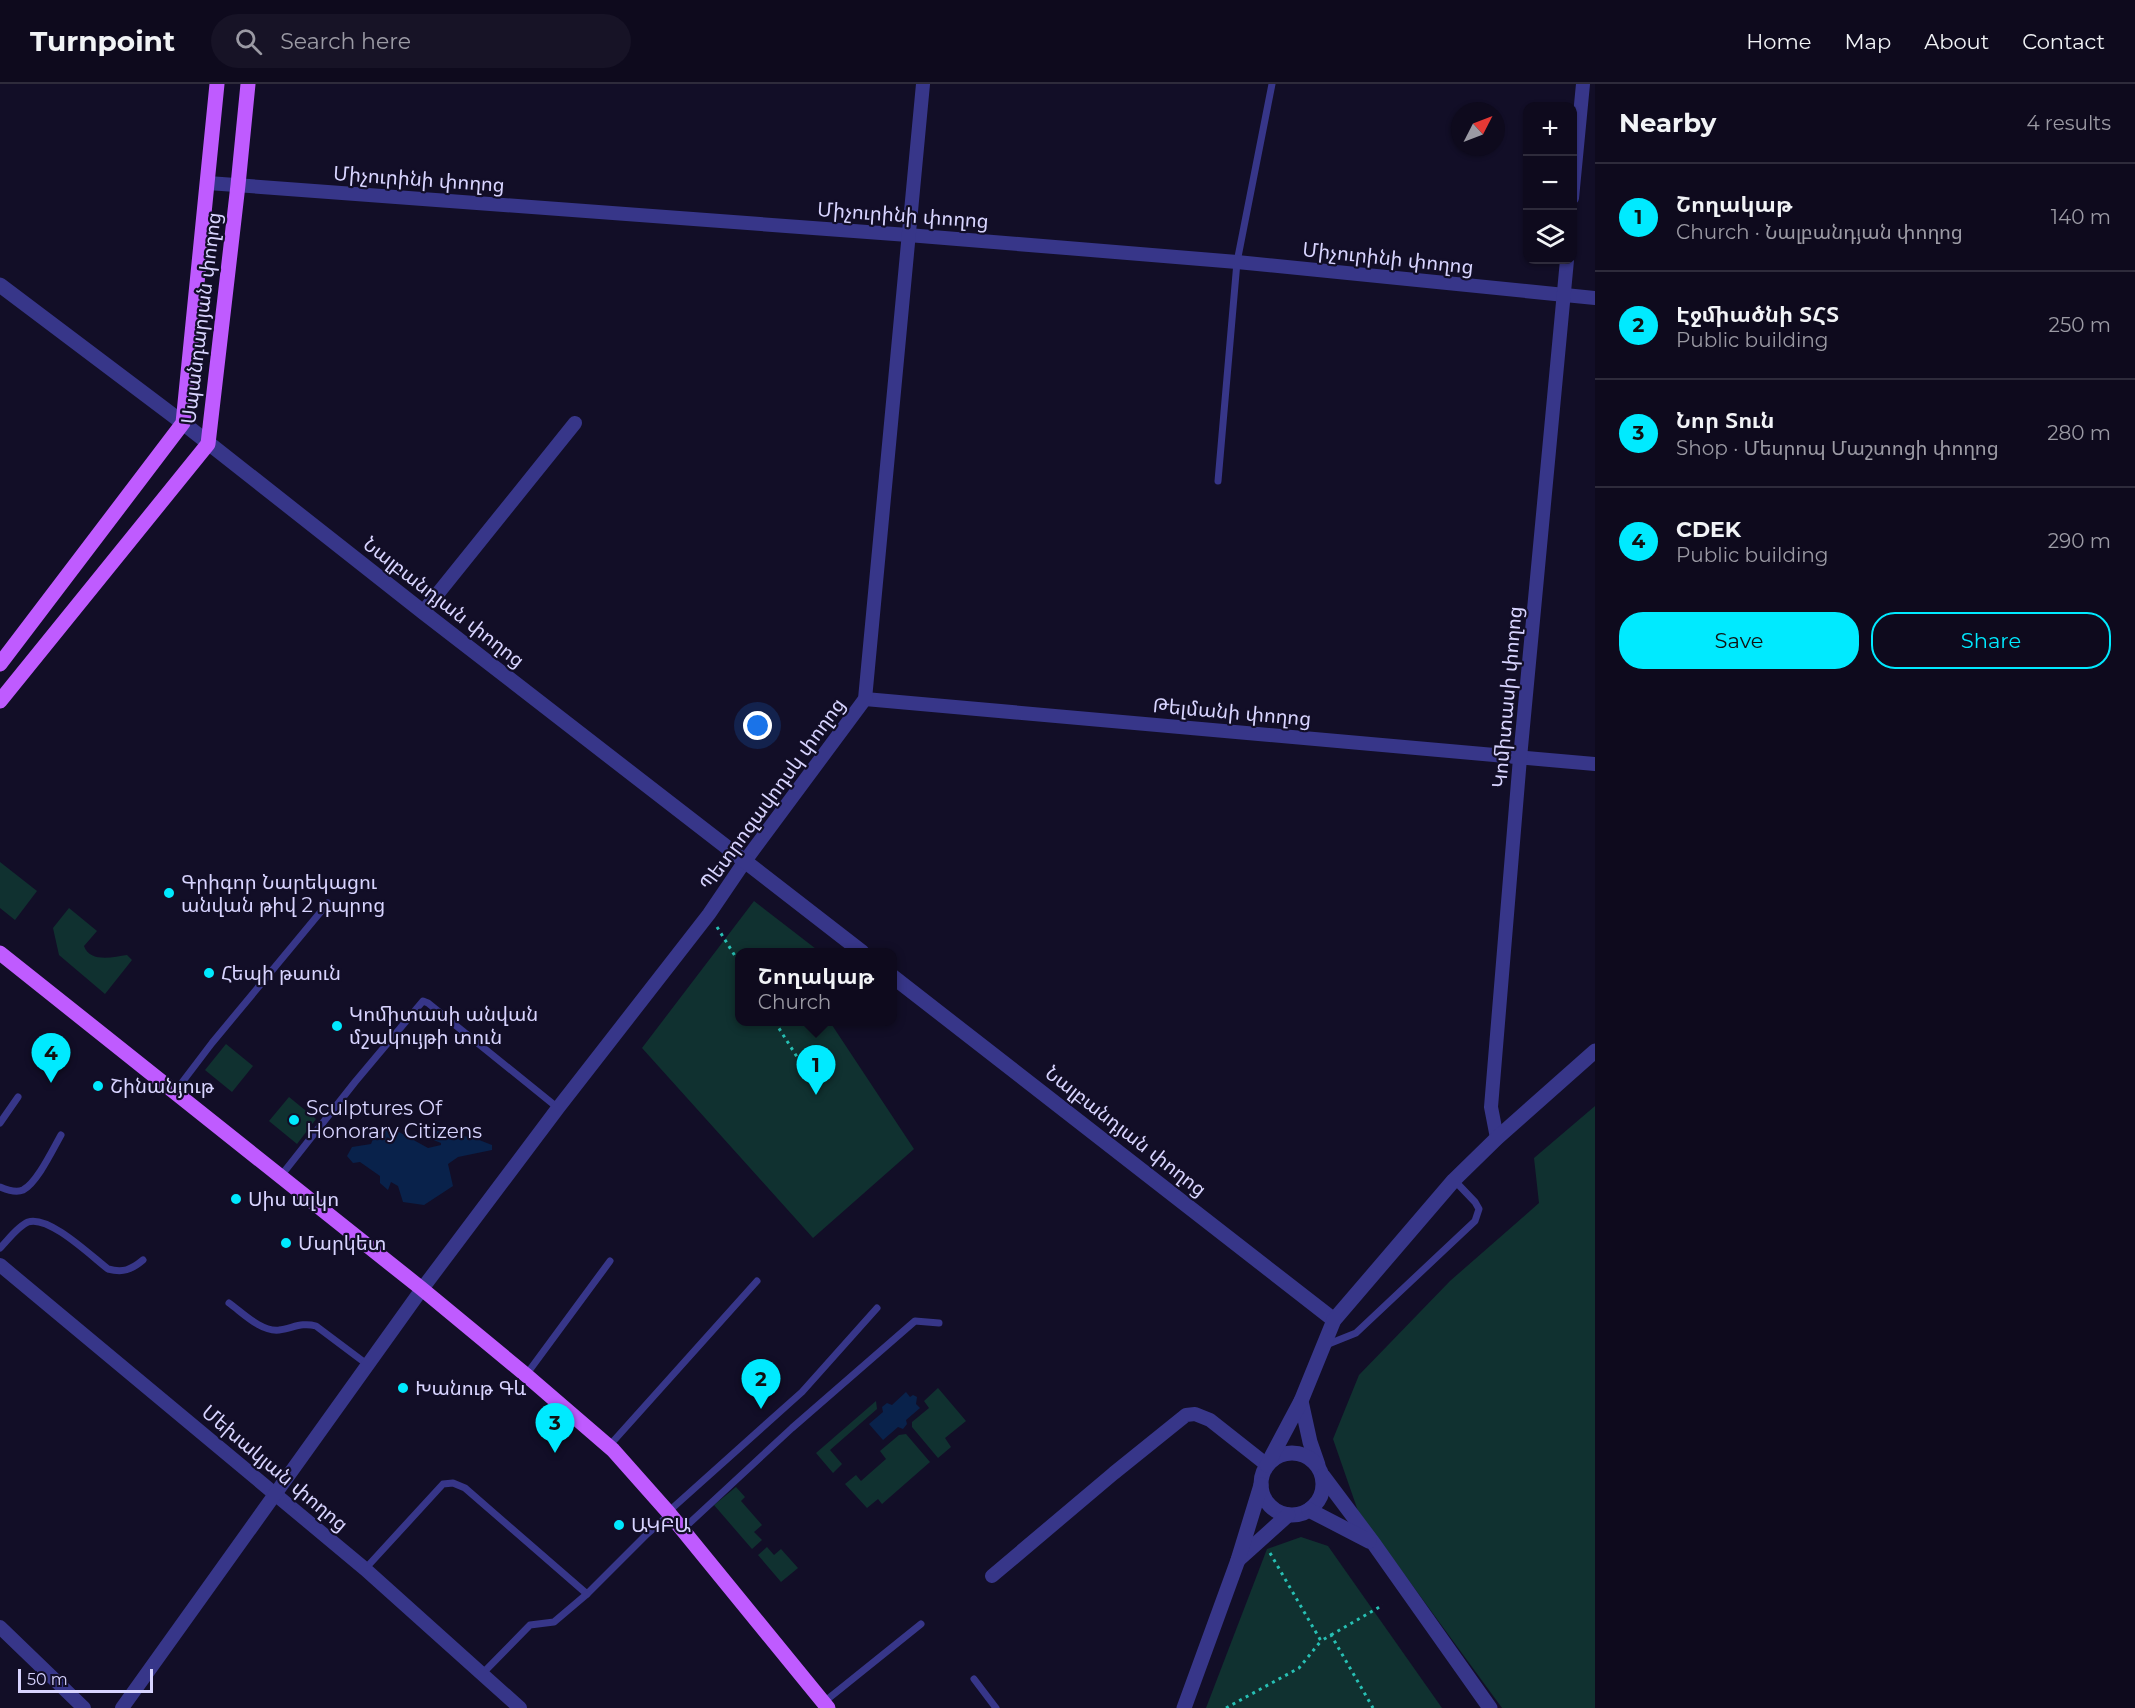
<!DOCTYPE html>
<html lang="en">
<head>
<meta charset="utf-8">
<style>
  :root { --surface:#0e0a1d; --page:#171326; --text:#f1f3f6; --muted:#9b9aa4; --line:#2e2b3b; --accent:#00eaff }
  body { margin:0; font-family:Montserrat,"Noto Sans Armenian",sans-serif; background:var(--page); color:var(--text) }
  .controls { position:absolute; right:18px; top:18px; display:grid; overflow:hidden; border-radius:12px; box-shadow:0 2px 4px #0004 }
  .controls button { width:54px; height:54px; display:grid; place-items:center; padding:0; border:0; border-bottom:2px solid var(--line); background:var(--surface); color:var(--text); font:30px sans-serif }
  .compass { position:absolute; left:1451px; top:18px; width:54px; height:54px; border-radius:50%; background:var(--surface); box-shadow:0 2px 4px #0004; rotate:48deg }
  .scale { position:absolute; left:18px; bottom:15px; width:135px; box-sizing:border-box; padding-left:6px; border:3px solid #d8d4ff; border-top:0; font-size:16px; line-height:21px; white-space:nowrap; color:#d8d4ff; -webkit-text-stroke:4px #120e27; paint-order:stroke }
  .you { position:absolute; left:758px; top:642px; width:21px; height:21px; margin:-15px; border:4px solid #fff; border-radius:50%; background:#1a73e8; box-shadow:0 0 0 9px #1a73e833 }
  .badge { display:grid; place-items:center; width:39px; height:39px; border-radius:50%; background:var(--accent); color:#111; font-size:20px; font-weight:700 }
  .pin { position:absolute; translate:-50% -50px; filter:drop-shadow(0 2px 3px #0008) }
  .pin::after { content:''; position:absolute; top:32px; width:21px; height:18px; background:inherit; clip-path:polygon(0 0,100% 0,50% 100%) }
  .popup { position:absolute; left:735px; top:864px; width:162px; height:78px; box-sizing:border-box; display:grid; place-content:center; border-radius:12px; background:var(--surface); filter:drop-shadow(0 2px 4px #0005); font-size:20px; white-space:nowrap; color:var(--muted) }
  .popup b { font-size:22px; color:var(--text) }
  .popup::after { content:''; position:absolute; left:50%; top:100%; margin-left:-12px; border:12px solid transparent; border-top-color:var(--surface) }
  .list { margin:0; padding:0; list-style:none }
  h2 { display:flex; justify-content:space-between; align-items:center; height:78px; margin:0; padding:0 24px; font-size:26px }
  h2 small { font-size:20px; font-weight:400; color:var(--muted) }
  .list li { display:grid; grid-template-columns:39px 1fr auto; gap:18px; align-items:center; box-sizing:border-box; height:108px; padding:0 24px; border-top:2px solid var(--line) }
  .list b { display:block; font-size:22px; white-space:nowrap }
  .list p { margin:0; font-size:20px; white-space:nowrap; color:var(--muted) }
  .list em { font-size:20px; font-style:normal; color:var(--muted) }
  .actions { display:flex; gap:12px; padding:18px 24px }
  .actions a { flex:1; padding:14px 0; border:2px solid var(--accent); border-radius:24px; text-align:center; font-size:21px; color:var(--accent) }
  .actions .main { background:var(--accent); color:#111 }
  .icon { flex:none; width:33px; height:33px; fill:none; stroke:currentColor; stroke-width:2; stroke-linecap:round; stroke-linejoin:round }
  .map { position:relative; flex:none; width:1595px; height:1624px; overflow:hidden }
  header { display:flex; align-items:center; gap:36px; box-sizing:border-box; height:84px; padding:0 30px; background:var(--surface); border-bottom:2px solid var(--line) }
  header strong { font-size:28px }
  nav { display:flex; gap:33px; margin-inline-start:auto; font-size:21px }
  .search { width:420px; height:54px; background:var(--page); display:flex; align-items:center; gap:15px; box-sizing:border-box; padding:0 21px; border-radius:33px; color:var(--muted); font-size:22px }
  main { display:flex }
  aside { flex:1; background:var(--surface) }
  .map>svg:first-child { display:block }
  .green { fill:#103130 }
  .water { fill:#09224b }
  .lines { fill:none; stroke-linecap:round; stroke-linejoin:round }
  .path { stroke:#27c0b4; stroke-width:3; stroke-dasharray:3 4.5; stroke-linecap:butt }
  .service { stroke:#373689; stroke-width:7 }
  .minor { stroke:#373689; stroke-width:14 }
  .tertiary { stroke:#373689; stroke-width:15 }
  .primary { stroke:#bf5bff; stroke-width:15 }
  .poi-dot { fill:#00eaff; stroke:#120e27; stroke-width:2 }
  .labels { text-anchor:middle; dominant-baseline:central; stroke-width:4.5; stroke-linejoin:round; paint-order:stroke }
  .street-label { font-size:20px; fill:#d8d4ff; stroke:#120e27 }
  .poi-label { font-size:20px; fill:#d8d4ff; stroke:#120e27; text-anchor:start }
</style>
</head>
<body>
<header>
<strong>Turnpoint</strong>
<div class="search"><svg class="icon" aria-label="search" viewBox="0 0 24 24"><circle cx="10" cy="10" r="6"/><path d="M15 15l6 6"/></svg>Search here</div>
<nav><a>Home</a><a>Map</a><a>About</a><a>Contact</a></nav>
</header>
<main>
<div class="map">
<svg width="1595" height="1624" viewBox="0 0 1595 1624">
  <rect width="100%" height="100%" fill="#120e27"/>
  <g class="green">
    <path d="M0 778 37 807 15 836 0 824Z"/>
    <path d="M754 817 820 868H740V938H830L914 1065 813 1154 642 964Z"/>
    <path d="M69 824 97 847 84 862C90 879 113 873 127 871L132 876 105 910 59 871 53 844Z"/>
    <path d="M226 960 253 982 232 1008 205 986Z"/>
    <path d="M289 1013 316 1035 297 1060 269 1037Z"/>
    <path d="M1595 1022V1624H1502L1358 1427 1333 1355 1359 1291 1450 1197 1539 1119 1534 1074Z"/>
    <path d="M938 1304 966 1337 945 1354 951 1363 938 1374 912 1343V1338L929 1324 924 1317Z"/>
    <path d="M876 1317 877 1325 830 1366 842 1380 833 1389 816 1369Z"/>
    <path d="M906 1350 930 1378 882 1420 878 1415 867 1424 845 1400 856 1391 861 1397 886 1375 880 1367 899 1351Z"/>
    <path d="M736 1403 745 1413 741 1417 762 1441 754 1448 762 1456 752 1465 714 1421Z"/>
    <path d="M1301 1453 1328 1462 1442 1624H1206L1267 1465Z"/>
    <path d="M767 1463 774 1471 781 1465 798 1484 781 1498 758 1471Z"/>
  </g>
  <g class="water">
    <path d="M377 1045 399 1048 428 1064 441 1061V1059L431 1055 432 1046 474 1054 492 1061V1066L458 1073 448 1080 453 1102 424 1121 403 1118 398 1102 391 1098 388 1106 380 1099V1092L360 1078 353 1079 347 1072 352 1063 371 1060Z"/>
    <path d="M906 1308 910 1313 913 1311 917 1313 916 1320 920 1324 906 1336 907 1340 903 1345 898 1343 883 1356 869 1340 883 1328 882 1323 887 1319 892 1321Z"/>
  </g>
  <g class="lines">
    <g class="path">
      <path d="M717 843 740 880"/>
      <path d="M775 938 799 976"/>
      <path d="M1270 1469 1321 1557 1331 1551 1373 1624"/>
      <path d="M1331 1551 1383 1521"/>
      <path d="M1226 1624 1299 1584 1321 1557"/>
    </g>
    <g class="service">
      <path d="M1218 397 1237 178 1272 0"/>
      <path d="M174 1009 212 959 328 819"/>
      <path d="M0 1039 18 1013"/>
      <path d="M280 1093 355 998 423 917 428 919 558 1024"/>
      <path d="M0 1103C7 1106 16 1109 23 1106 37 1099 53 1065 61 1051"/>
      <path d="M0 1164C8 1156 18 1142 28 1138 49 1131 91 1172 108 1185 123 1189 131 1186 143 1176"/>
      <path d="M229 1219C243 1229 261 1248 279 1246 293 1244 302 1238 316 1242L368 1281"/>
      <path d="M1326 1261 1356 1249 1475 1137 1479 1125 1475 1118 1454 1096"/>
      <path d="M526 1291 610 1177"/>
      <path d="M609 1362 757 1197"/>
      <path d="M668 1428 802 1308 877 1224"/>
      <path d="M682 1446 792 1344 915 1237 939 1239"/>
      <path d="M365 1485 443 1400 453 1399 465 1404 587 1510 647 1450 669 1431"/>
      <path d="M482 1590 530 1541 554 1538 587 1510"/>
      <path d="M974 1595 996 1624"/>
      <path d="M824 1618 921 1540"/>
    </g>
    <g class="minor">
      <path d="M208 99 908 151 1237 178 1595 214"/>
      <path d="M1572 114 1583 0"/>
      <path d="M423 528 575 339"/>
      <path d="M865 615 1595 680"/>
      <path d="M1497 1054 1491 1023 1520 674 1567 176"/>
      <path d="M0 1181 365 1485 520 1624"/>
      <path d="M992 1492 1114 1389 1186 1331 1195 1330 1210 1336 1267 1381"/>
      <path d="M0 1543 84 1624"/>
      <path d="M122 1624 422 1205 558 1024 709 830 745 777 865 615 923 0"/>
    </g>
    <g class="tertiary">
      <path d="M0 201 183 339 423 528 862 868"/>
      <path d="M892 892 1334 1236"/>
      <path d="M1301 1317 1310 1358 1318 1381"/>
      <circle cx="1292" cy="1400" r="31"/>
      <path d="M1267 1381 1301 1317 1334 1236 1454 1096 1497 1054 1595 967"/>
      <path d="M1323 1392 1374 1460 1490 1624"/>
      <path d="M1309 1426 1369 1457"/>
      <path d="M1238 1476 1288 1431"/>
      <path d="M1184 1624 1238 1476 1261 1401"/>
    </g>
    <g class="primary">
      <path d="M0 580 183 339 217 0"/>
      <path d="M0 617 208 360 238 101 248 0"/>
      <path d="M0 869 422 1205 526 1291 613 1366 668 1428 828 1624"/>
    </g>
  </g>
  <g class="poi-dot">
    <circle cx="169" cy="809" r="6"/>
    <circle cx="209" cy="889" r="6"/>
    <circle cx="337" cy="942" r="6"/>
    <circle cx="98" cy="1002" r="6"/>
    <circle cx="294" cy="1036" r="6"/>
    <circle cx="236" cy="1115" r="6"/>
    <circle cx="286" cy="1159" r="6"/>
    <circle cx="403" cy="1304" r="6"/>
    <circle cx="619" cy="1441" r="6"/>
  </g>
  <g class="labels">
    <g class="street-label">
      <text transform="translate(419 95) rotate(4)">Միչուրինի փողոց</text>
      <text transform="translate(903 131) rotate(4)">Միչուրինի փողոց</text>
      <text transform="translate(1388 174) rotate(6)">Միչուրինի փողոց</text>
      <text transform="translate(201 234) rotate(-83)">Սպանդարյան փողոց</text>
      <text transform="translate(444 518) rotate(38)">Նալբանդյան փողոց</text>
      <text transform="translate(1507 613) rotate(-85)">Կոմիտասի փողոց</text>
      <text transform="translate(1232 628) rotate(5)">Թելմանի փողոց</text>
      <text transform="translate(772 710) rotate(-54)">Պետրոզավոդսկ փողոց</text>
      <text transform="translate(1126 1047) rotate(38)">Նալբանդյան փողոց</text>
      <text transform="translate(275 1384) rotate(40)">Մեխակյան փողոց</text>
    </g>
    <g class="poi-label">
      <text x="181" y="798">Գրիգոր Նարեկացու<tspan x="181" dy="23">անվան թիվ 2 դպրոց</tspan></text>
      <text x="221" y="889">Հեպի թաուն</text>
      <text x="349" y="930">Կոմիտասի անվան<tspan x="349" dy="23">մշակույթի տուն</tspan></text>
      <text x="110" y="1002">Շինանյութ</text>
      <text x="306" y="1024">Sculptures Of<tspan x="306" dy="23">Honorary Citizens</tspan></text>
      <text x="248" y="1115">Սիս ալկո</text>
      <text x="298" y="1159">Մարկետ</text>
      <text x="415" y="1304">Խանութ Գև</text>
      <text x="631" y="1441">ԱԿԲԱ</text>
    </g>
  </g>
</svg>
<div class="controls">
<button>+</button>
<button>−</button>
<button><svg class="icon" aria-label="layers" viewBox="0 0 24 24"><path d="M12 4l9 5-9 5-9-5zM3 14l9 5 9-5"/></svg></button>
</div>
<svg class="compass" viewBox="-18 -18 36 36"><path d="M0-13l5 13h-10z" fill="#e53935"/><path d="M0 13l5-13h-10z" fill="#9b9aa4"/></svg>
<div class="scale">50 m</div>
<div class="you"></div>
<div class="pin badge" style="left:816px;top:1011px">1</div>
<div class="popup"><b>Շողակաթ</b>Church</div>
<div class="pin badge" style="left:761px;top:1325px">2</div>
<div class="pin badge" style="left:555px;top:1369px">3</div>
<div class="pin badge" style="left:51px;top:999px">4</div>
</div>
<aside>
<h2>Nearby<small>4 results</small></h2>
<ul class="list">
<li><span class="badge">1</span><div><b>Շողակաթ</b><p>Church · Նալբանդյան փողոց</p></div><em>140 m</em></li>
<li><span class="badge">2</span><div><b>Էջմիածնի ՏՀՏ</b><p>Public building</p></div><em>250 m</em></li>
<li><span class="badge">3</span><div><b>Նոր Տուն</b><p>Shop · Մեսրոպ Մաշտոցի փողոց</p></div><em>280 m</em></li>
<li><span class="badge">4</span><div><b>CDEK</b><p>Public building</p></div><em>290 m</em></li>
</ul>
<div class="actions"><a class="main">Save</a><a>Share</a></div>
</aside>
</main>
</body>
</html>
